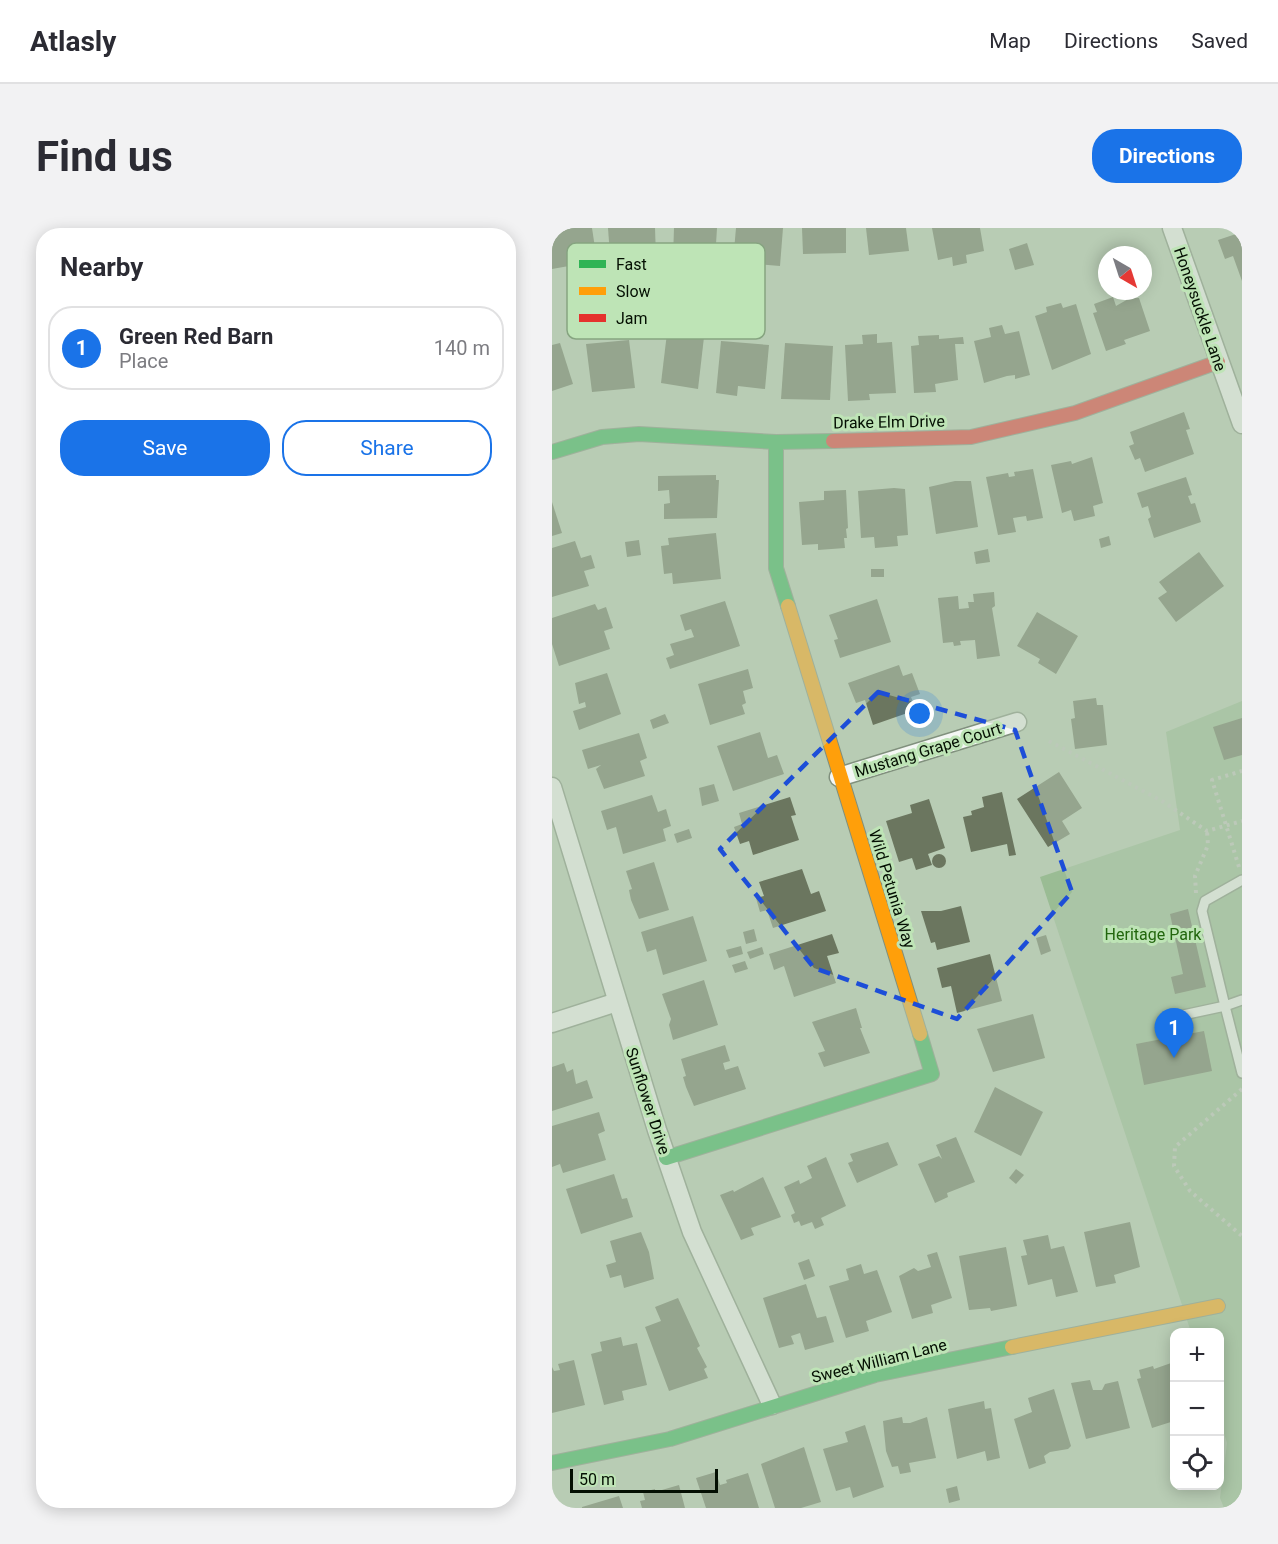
<!DOCTYPE html>
<html lang="en">
<head>
<meta charset="utf-8">
<style>
  :root { --surface:#fff; --page:#f2f2f3; --text:#2b2b33; --muted:#7c7c81; --line:#e1e1e2; --accent:#1a73e8 }
  body { margin:0; font-family:Roboto,sans-serif; background:var(--page); color:var(--text) }
  .controls { position:absolute; right:18px; bottom:18px; display:grid; overflow:hidden; border-radius:12px; box-shadow:0 3px 15px #0003 }
  .controls button { width:54px; height:54px; display:grid; place-items:center; padding:0; border:0; border-bottom:2px solid var(--line); background:var(--surface); color:var(--text); font:30px sans-serif }
  .compass { position:absolute; left:546px; top:18px; width:54px; height:54px; border-radius:50%; background:var(--surface); box-shadow:0 3px 15px #0003; rotate:141deg }
  .scale { position:absolute; left:18px; bottom:15px; width:148px; box-sizing:border-box; padding-left:6px; border:3px solid #040f02; border-top:0; font-size:16px; line-height:21px; white-space:nowrap; color:#040f02; -webkit-text-stroke:4px #bee4b6; paint-order:stroke }
  .you { position:absolute; left:368px; top:486px; width:21px; height:21px; margin:-15px; border:4px solid #fff; border-radius:50%; background:#1a73e8; box-shadow:0 0 0 9px #1a73e833 }
  .badge { display:grid; place-items:center; width:39px; height:39px; border-radius:50%; background:var(--accent); color:#fff; font-size:20px; font-weight:700 }
  .pin { position:absolute; translate:-50% -50px; filter:drop-shadow(0 2px 3px #0008) }
  .pin::after { content:''; position:absolute; top:32px; width:21px; height:18px; background:inherit; clip-path:polygon(0 0,100% 0,50% 100%) }
  .list { margin:0; padding:0; list-style:none }
  h2 { display:flex; justify-content:space-between; align-items:center; height:78px; margin:0; padding:0 24px; font-size:26px }
  h2 small { font-size:20px; font-weight:400; color:var(--muted) }
  .list li { display:grid; grid-template-columns:39px 1fr auto; gap:18px; align-items:center; box-sizing:border-box; height:84px; margin:0 12px 12px; padding:0 12px; border:2px solid var(--line); border-radius:24px }
  .list b { display:block; font-size:22px; white-space:nowrap }
  .list p { margin:0; font-size:20px; white-space:nowrap; color:var(--muted) }
  .list em { font-size:20px; font-style:normal; color:var(--muted) }
  .actions { display:flex; gap:12px; padding:18px 24px }
  .actions a { flex:1; padding:14px 0; border:2px solid var(--accent); border-radius:24px; text-align:center; font-size:21px; color:var(--accent) }
  .actions .main { background:var(--accent); color:#fff }
  .icon { flex:none; width:33px; height:33px; fill:none; stroke:currentColor; stroke-width:2; stroke-linecap:round; stroke-linejoin:round }
  .map { position:relative; flex:none; width:690px; height:1280px; overflow:hidden; border-radius:24px }
  header { display:flex; align-items:center; gap:36px; box-sizing:border-box; height:84px; padding:0 30px; background:var(--surface); border-bottom:2px solid var(--line) }
  header strong { font-size:28px }
  nav { display:flex; gap:33px; margin-inline-start:auto; font-size:21px }
  .intro { display:flex; align-items:center; justify-content:space-between; box-sizing:border-box; height:144px; padding:0 36px }
  h1 { margin:0; font-size:42px }
  .button { padding:15px 27px; border-radius:24px; background:var(--accent); color:#fff; font-size:21px; font-weight:700 }
  main { display:flex; gap:36px; padding:0 36px }
  aside { flex:1; background:var(--surface); border-radius:24px; box-shadow:0 3px 15px #0003 }
  .map>svg:first-child { display:block }
  .green { fill:#9abc94 }
  .building { fill:#6b765f }
  .lines { fill:none; stroke-linecap:round; stroke-linejoin:round }
  .lane-casing { stroke:#80907d; stroke-width:12 }
  .street-casing { stroke:#80907d; stroke-width:21 }
  .fast-casing { stroke:#80907d; stroke-width:16 }
  .slow-casing { stroke:#80907d; stroke-width:16 }
  .jam-casing { stroke:#80907d; stroke-width:16 }
  .path { stroke:#c0c5be; stroke-width:4; stroke-dasharray:3 4.5; stroke-linecap:butt }
  .lane { stroke:#f4f7f4; stroke-width:9 }
  .street { stroke:#f4f7f4; stroke-width:18 }
  .fast { stroke:#30b455; stroke-width:14 }
  .slow { stroke:#ff9f0a; stroke-width:14 }
  .jam { stroke:#e5322d; stroke-width:14 }
  .marked { fill:none; stroke:#1d4ed8; stroke-width:4.5; stroke-dasharray:12 8; stroke-linejoin:round }
  .labels { text-anchor:middle; dominant-baseline:central; stroke-width:6; stroke-linejoin:round; paint-order:stroke }
  .street-label { font-size:16px; fill:#040f02; stroke:#bee4b6 }
  .park-label { font-size:16px; fill:#22660d; stroke:#bee4b6 }
  .key { fill:#bee4b6; stroke:#86a480; stroke-width:1.5 }
  .key-label { font-size:16px; fill:#040f02 }
</style>
</head>
<body>
<header>
<strong>Atlasly</strong>
<nav><a>Map</a><a>Directions</a><a>Saved</a></nav>
</header>
<div class="intro"><h1>Find us</h1><a class="button">Directions</a></div>
<main>
<aside>
<h2>Nearby<small></small></h2>
<ul class="list">
<li><span class="badge">1</span><div><b>Green Red Barn</b><p>Place</p></div><em>140 m</em></li>
</ul>
<div class="actions"><a class="main">Save</a><a>Share</a></div>
</aside>
<div class="map">
<svg width="690" height="1280" viewBox="0 0 690 1280">
  <rect width="100%" height="100%" fill="#b8ccb4"/>
  <path class="green" d="M690 473V1280H672L668 1270 675 1215 668 1192V1104H639L488 649 628 602 614 504Z"/>
  <g class="building">
    <path d="M0 0H40L45 33 0 41Z"/>
    <path d="M56 0H103L104 29 58 27Z"/>
    <path d="M122 0H165L163 32 121 30Z"/>
    <path d="M184 0H231L228 38 181 34Z"/>
    <path d="M250 0H294V25L251 26Z"/>
    <path d="M314 0H354L357 23 317 27Z"/>
    <path d="M380 0H428L432 23 414 27 415 35 401 38 400 29 386 32Z"/>
    <path d="M690 4V53L681 28 673 31 666 12Z"/>
    <path d="M475 15 482 37 463 42 457 21Z"/>
    <path d="M561 69 564 78 578 70H587L598 103 572 112 574 116 554 123 541 85 545 84 542 76Z"/>
    <path d="M509 75 511 80 524 76 539 126 500 142 483 88 495 84 494 79Z"/>
    <path d="M450 97 453 106 467 103 478 147 463 151V147L455 148 432 155 422 113 439 109 437 100Z"/>
    <path d="M115 105 152 109 146 161 109 155Z"/>
    <path d="M325 106V115L340 114 344 165 317 166 318 172 296 173 293 117 311 116 310 107Z"/>
    <path d="M387 107V111L411 109 412 116H403L406 152 383 156 384 164 362 165 359 118 367 117 366 108Z"/>
    <path d="M77 112 83 160 40 164 34 116Z"/>
    <path d="M169 113 217 117 213 161 186 158 185 168 164 165Z"/>
    <path d="M8 115 21 156 0 163V117Z"/>
    <path d="M233 115 281 118 278 172 229 171Z"/>
    <path d="M632 184 638 201 634 202 642 226 593 244 588 230 583 232 577 218 582 216 578 204Z"/>
    <path d="M540 229 551 275 541 278 543 288 522 293 519 282 510 285 499 237 519 233 520 236Z"/>
    <path d="M481 241 491 290 475 293 474 288 461 290 464 304 446 307 434 249 456 245 457 249 463 248 462 244Z"/>
    <path d="M164 247V252H167L165 290 112 291V276L118 275 117 262 106 263V248Z"/>
    <path d="M634 249 640 267 636 268 639 276 643 275 649 294 602 310 596 291 599 289 596 278 590 280 585 265Z"/>
    <path d="M403 253H419L426 299 384 306 377 259Z"/>
    <path d="M342 260 353 261 356 307 345 308 346 318 323 320 322 309 309 310 306 263Z"/>
    <path d="M294 262 296 300 294 301 295 310H292L293 320 266 322V316L250 317 247 274 272 272V263Z"/>
    <path d="M0 274 10 305 0 308Z"/>
    <path d="M164 305 169 351 121 356 120 345 112 346 109 318 117 317 116 310Z"/>
    <path d="M557 308 559 317 549 320 547 311Z"/>
    <path d="M87 312 89 327 75 329 73 314Z"/>
    <path d="M23 313 29 330 39 327 43 340 32 343 37 358 0 369V320Z"/>
    <path d="M436 321 438 334 424 336 422 324Z"/>
    <path d="M647 324 672 358 624 394 606 370 615 364 607 354Z"/>
    <rect x="319" y="341" width="13" height="8"/>
    <path d="M442 364 443 378 440 380 448 428 425 431 423 412 408 413 409 417 402 418 401 414 391 415 386 370 406 368 407 381 417 380 416 374H422L421 366Z"/>
    <path d="M325 371 339 414 288 430 282 412 286 411 277 387Z"/>
    <path d="M173 373 188 418 118 441 114 430 122 427 118 416 142 409 139 401 133 403 128 387Z"/>
    <path d="M43 376 46 382 54 379 61 400 52 403 58 421 7 438 0 416V390Z"/>
    <path d="M485 384 526 408 504 446 486 435 488 431 465 418Z"/>
    <path d="M347 437 351 448 360 445 368 466 359 469 364 482 321 497 313 472 304 475 296 455Z"/>
    <path d="M196 441 201 460 191 463 194 475 190 477 193 486 158 497 146 456Z"/>
    <path d="M55 445 69 486 27 502 21 483 34 479 33 474 27 476 23 455Z"/>
    <path d="M544 470 545 477H551L555 517 523 521 519 491 523 490 521 473Z"/>
    <path d="M113 486 117 495 101 501 98 492Z"/>
    <path d="M690 490V527L672 532 661 499Z"/>
    <path d="M208 504 216 530 225 527 232 546 181 563 165 518Z"/>
    <path d="M87 505 95 530 88 533 93 548 52 561 44 541 49 537 36 541 30 522Z"/>
    <path d="M507 544 530 580 510 593 518 606 496 619 465 571Z"/>
    <path d="M162 556 167 573 150 578 147 560Z"/>
    <path d="M450 564 464 627 457 628 455 616 419 624 411 589 420 587 419 583 432 579 430 569Z"/>
    <path d="M100 567 106 584 114 581 119 598 111 601 114 613 71 626 64 599 55 602 49 583Z"/>
    <path d="M238 569 244 587 239 588 247 612 201 627 197 613 188 616 182 599 190 596 187 585Z"/>
    <path d="M377 571 393 620 376 626 380 637 364 642 360 630 347 634 334 593 360 585 358 577Z"/>
    <path d="M137 601 140 610 125 615 122 606Z"/>
    <circle cx="387" cy="633" r="7"/>
    <path d="M102 634 117 682 87 691 79 672 77 662 80 661 74 643Z"/>
    <path d="M250 641 259 666 267 663 274 683 221 700 215 682 208 684 204 670 212 668 207 654Z"/>
    <path d="M409 678 418 714 385 722 383 714 379 715 369 683H389Z"/>
    <path d="M636 681 654 759 623 766 619 749 631 746 618 686Z"/>
    <path d="M141 688 155 733 111 747 104 721 95 724 89 704Z"/>
    <path d="M202 701 205 713 194 716 191 704Z"/>
    <path d="M280 706 287 725 275 728 284 755 242 769 232 738 222 742 217 726Z"/>
    <path d="M494 707 499 723 489 727 484 710Z"/>
    <path d="M189 718 191 726 177 730 174 722Z"/>
    <path d="M210 719 212 726 198 731 195 724Z"/>
    <path d="M438 726 450 773 405 785 399 758 390 760 385 740Z"/>
    <path d="M193 733 196 741 183 745 180 737Z"/>
    <path d="M152 752 166 797 121 812 117 797 119 791 110 766Z"/>
    <path d="M304 780 310 800H308L318 825 272 839 266 825 273 823 260 794Z"/>
    <path d="M481 786 493 830 441 844 425 801Z"/>
    <path d="M652 803 660 843 592 857 584 816Z"/>
    <path d="M173 817 178 833 171 835 173 842 186 838 194 861 142 878 134 859 131 849 134 848 129 831Z"/>
    <path d="M12 835 15 844 21 841 24 856 35 852 41 870 0 883V839Z"/>
    <path d="M443 859 491 884 469 928 422 904Z"/>
    <path d="M47 884 53 903 46 906 54 932 11 945 8 936 0 939V898Z"/>
    <path d="M404 909 423 954 395 965 396 969 383 975 366 936 387 928 390 931 384 917Z"/>
    <path d="M336 914 346 937 305 955 296 935 301 933 298 926Z"/>
    <path d="M274 929 294 978 269 990 272 997 263 1001 260 994 249 998 247 993 242 995 239 987 243 985 232 959 247 952 248 956 260 950 255 938Z"/>
    <path d="M464 941 472 947 464 956 457 950Z"/>
    <path d="M62 946 70 971 75 970 81 989 29 1006 14 961Z"/>
    <path d="M211 949 229 989 199 1000 202 1007 189 1012 168 967 181 962 182 964Z"/>
    <path d="M578 994 588 1039 562 1047 564 1055 544 1059 532 1004Z"/>
    <path d="M89 1004 97 1024 102 1051 72 1060 69 1047 58 1050 54 1037 64 1034 58 1013Z"/>
    <path d="M496 1007 499 1021 512 1018 526 1064 504 1069 500 1051 476 1057 469 1028 475 1027 471 1012Z"/>
    <path d="M454 1019 465 1078 439 1083 438 1080 417 1082 407 1028Z"/>
    <path d="M385 1024 400 1070 379 1077 381 1085 360 1091 347 1048 362 1040 366 1043 379 1039 375 1027Z"/>
    <path d="M257 1031 263 1048 252 1052 246 1035Z"/>
    <path d="M309 1036 312 1046 325 1042 340 1084 314 1093 317 1103 294 1110 277 1058 297 1052 294 1041Z"/>
    <path d="M254 1056 265 1090 274 1088 282 1114 253 1122 248 1105 239 1108 242 1116 227 1120 211 1070Z"/>
    <path d="M126 1070 148 1118 145 1120 155 1139 152 1141 156 1150 117 1163 93 1099 109 1093 103 1079Z"/>
    <path d="M69 1109 71 1118 85 1115 95 1157 70 1163 72 1172 52 1177 39 1126 50 1123 48 1114Z"/>
    <path d="M22 1132 33 1177 0 1185V1139L2 1143 8 1142 6 1136Z"/>
    <path d="M622 1134V1193L600 1200 585 1151 589 1150 587 1142 601 1138 602 1141Z"/>
    <path d="M538 1152 541 1162H550L553 1156 566 1153 578 1200 534 1211 519 1155Z"/>
    <path d="M502 1161 519 1218 516 1221 498 1224 492 1228 494 1235 477 1241 462 1191 480 1184 476 1170Z"/>
    <path d="M432 1173 433 1181 439 1180 448 1230 435 1233 433 1223 405 1231 396 1181Z"/>
    <path d="M350 1189 351 1195H358L375 1189 384 1230 357 1235 359 1244 348 1246 346 1238 340 1239 334 1223 331 1193Z"/>
    <path d="M313 1197 332 1259 301 1270 298 1259 284 1263 271 1221 296 1214 293 1204Z"/>
    <path d="M252 1219 269 1274 249 1280H223L209 1236Z"/>
    <path d="M164 1244 168 1257 175 1255 174 1252 196 1245 207 1280H154L144 1250Z"/>
    <path d="M127 1257 133 1280H90L88 1273 93 1272 91 1264 103 1261V1264Z"/>
    <path d="M405 1258 408 1272 397 1275 394 1261Z"/>
    <path d="M67 1268 71 1280H30V1279Z"/>
  </g>
  <g class="lines">
    <defs>
      <g id="lane">
        <path d="M690 652 653 673 650 683 673 778 690 772"/>
        <path d="M622 789 673 778 690 845"/>
      </g>
      <g id="street">
        <path d="M620 0 690 196"/>
        <path d="M287 549 465 494"/>
        <path d="M0 559 105 902 140 1004 220 1177"/>
        <path d="M0 795 65 774"/>
      </g>
      <g id="fast">
        <path d="M224 214V340L236 378"/>
        <path d="M0 224 50 209 87 206 224 214 281 213"/>
        <path d="M114 930 380 846 368 806"/>
        <path d="M0 1235 118 1211 323 1147 460 1119"/>
      </g>
      <g id="slow">
        <path d="M236 378 368 806"/>
        <path d="M460 1119 666 1078"/>
      </g>
      <path id="jam" d="M281 213 419 209 523 185 666 134"/>
    </defs>
    <use href="#lane" class="lane-casing"/>
    <use href="#street" class="street-casing"/>
    <use href="#fast" class="fast-casing"/>
    <use href="#slow" class="slow-casing"/>
    <use href="#jam" class="jam-casing"/>
    <g class="path">
      <path d="M497 513 610 573 655 603 690 593"/>
      <path d="M687 639 660 552 690 543"/>
      <path d="M644 665 643 648 656 617 655 603"/>
      <path d="M690 861 623 919 622 938 638 963 690 1008"/>
    </g>
    <use href="#lane" class="lane"/>
    <use href="#street" class="street"/>
    <use href="#fast" class="fast"/>
    <use href="#slow" class="slow"/>
    <use href="#jam" class="jam"/>
  </g>
  <path d="M0 0H690V1280H0ZM326 464 463 502 520 664 405 791 262 740 168 621Z" fill="#b8ccb4" fill-opacity=".55" fill-rule="evenodd"/>
  <path class="marked" d="M326 464 463 502 520 664 405 791 262 740 168 621Z"/>
  <g class="labels">
    <g class="street-label">
      <text transform="translate(648 81) rotate(71)">Honeysuckle Lane</text>
      <text transform="translate(337 194) rotate(-1)">Drake Elm Drive</text>
      <text transform="translate(376 522) rotate(-17)">Mustang Grape Court</text>
      <text transform="translate(340 661) rotate(73)">Wild Petunia Way</text>
      <text transform="translate(96 873) rotate(72)">Sunflower Drive</text>
      <text transform="translate(327 1133) rotate(-14)">Sweet William Lane</text>
    </g>
    <g class="park-label">
      <text x="601" y="706">Heritage Park</text>
    </g>
  </g>
  <rect x="15" y="15" width="198" height="96" rx="9" class="key"/>
  <rect x="27" y="32" width="27" height="8" fill="#30b455"/>
  <rect x="27" y="59" width="27" height="8" fill="#ff9f0a"/>
  <rect x="27" y="86" width="27" height="8" fill="#e5322d"/>
  <g class="key-label">
    <text x="64" y="42">Fast</text>
    <text x="64" y="69">Slow</text>
    <text x="64" y="96">Jam</text>
  </g>
</svg>
<div class="controls">
<button>+</button>
<button>−</button>
<button><svg class="icon" aria-label="locate" viewBox="0 0 24 24"><circle cx="12" cy="12" r="6"/><path d="M12 2v4M12 18v4M2 12h4M18 12h4"/></svg></button>
</div>
<svg class="compass" viewBox="-18 -18 36 36"><path d="M0-13l5 13h-10z" fill="#e53935"/><path d="M0 13l5-13h-10z" fill="#7c7c81"/></svg>
<div class="scale">50 m</div>
<div class="you"></div>
<div class="pin badge" style="left:622px;top:830px">1</div>
</div>
</main>
</body>
</html>
